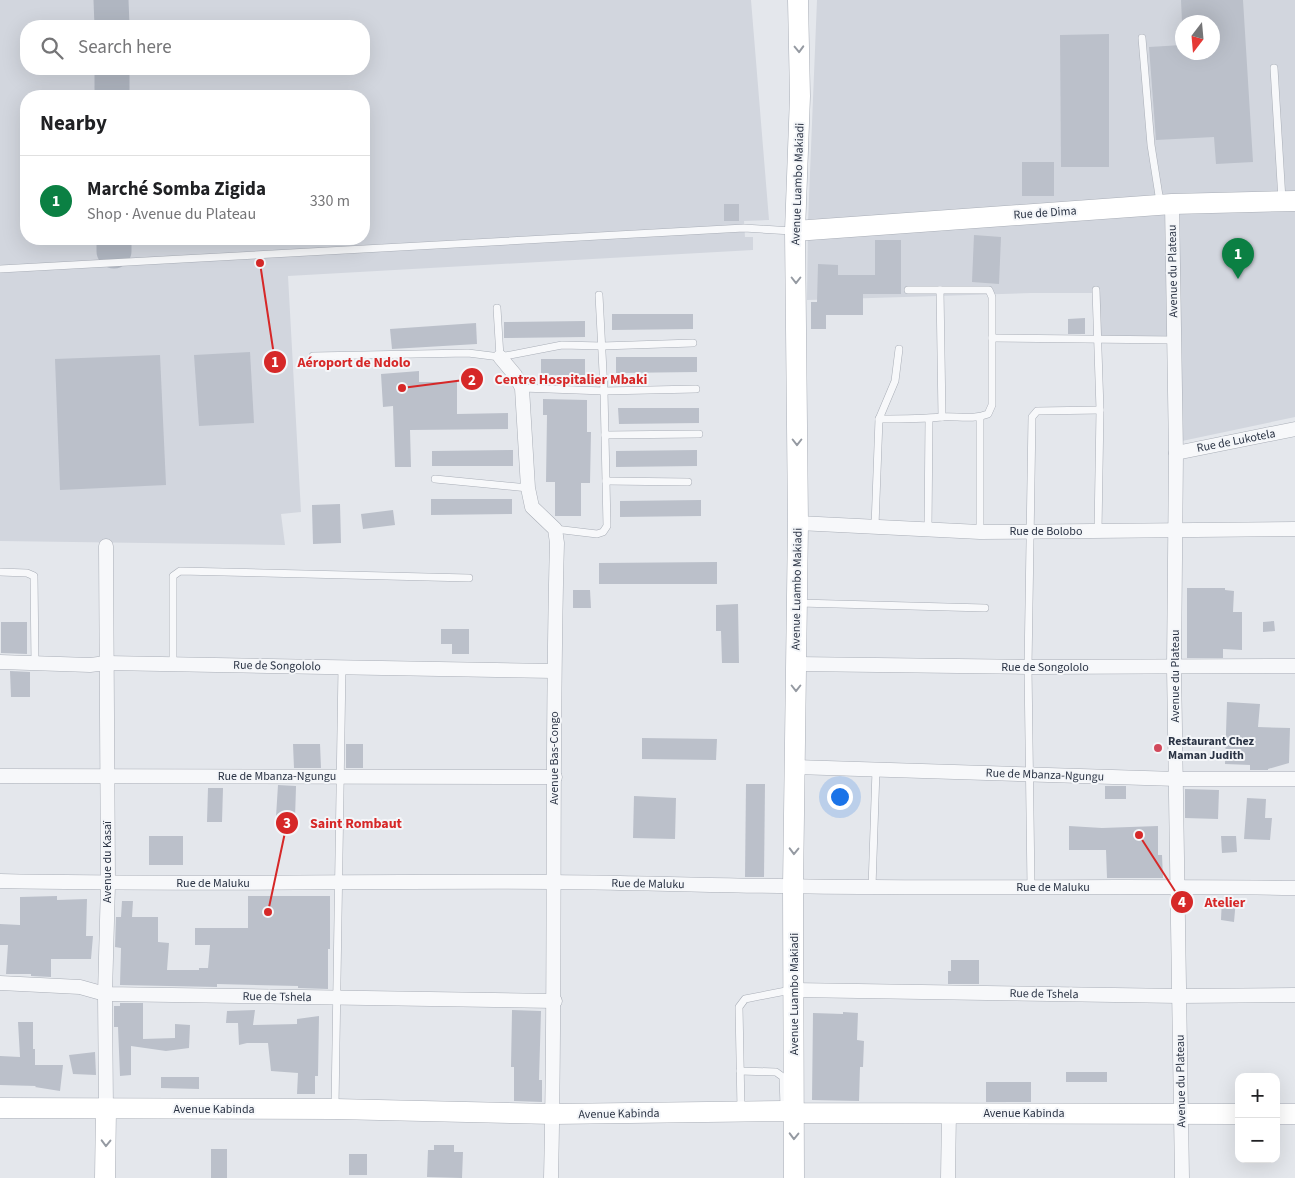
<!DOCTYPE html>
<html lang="en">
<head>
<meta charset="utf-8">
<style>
  :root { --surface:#fff; --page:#f6f6f6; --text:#202124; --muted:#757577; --line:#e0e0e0; --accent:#0b8043 }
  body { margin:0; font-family:"Source Sans 3",sans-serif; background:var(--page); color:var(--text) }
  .controls { position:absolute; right:15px; bottom:15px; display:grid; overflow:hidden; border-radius:10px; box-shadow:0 5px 20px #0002 }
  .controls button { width:45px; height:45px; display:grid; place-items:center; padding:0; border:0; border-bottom:1px solid var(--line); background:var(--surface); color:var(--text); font:25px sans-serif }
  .compass { position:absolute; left:1175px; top:15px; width:45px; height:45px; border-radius:50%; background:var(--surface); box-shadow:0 5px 20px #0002; rotate:196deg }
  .you { position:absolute; left:839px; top:796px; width:18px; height:18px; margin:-12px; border:4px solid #fff; border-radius:50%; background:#1a73e8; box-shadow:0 0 0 8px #1a73e833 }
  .badge { display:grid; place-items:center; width:32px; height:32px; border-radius:50%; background:var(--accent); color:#fff; font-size:16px; font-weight:700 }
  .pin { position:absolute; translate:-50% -41px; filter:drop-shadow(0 1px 2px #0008) }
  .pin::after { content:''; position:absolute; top:26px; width:18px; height:15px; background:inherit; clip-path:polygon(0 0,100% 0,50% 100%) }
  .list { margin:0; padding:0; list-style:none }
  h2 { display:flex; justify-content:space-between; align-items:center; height:65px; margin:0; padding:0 20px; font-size:21px }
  h2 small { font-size:16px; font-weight:400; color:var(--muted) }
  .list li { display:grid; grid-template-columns:32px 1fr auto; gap:15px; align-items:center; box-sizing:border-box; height:90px; padding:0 20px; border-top:1px solid var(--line) }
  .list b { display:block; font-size:19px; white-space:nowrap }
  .list p { margin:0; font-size:16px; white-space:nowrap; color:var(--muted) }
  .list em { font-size:16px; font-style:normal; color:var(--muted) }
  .icon { flex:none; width:28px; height:28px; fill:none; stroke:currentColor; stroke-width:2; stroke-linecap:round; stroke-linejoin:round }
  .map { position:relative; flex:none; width:1295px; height:1178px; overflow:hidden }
  .search { position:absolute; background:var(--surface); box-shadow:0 5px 20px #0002; left:20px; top:20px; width:350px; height:55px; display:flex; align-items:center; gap:12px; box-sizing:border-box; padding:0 18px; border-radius:20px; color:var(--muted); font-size:19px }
  .panel { position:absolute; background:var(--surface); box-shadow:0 5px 20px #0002; left:20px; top:90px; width:350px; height:155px; border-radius:20px }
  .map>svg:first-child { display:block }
  .built { fill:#d2d6de; fill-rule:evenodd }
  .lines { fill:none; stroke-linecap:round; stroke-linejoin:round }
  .taxiway { stroke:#b0b6c1; stroke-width:35 }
  .building { fill:#bbc0ca }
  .lane-casing { stroke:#a9aeb7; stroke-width:8 }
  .street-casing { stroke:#a9aeb7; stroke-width:15 }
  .secondary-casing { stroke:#a9aeb7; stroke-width:21 }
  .lane { stroke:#f7f8fa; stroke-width:7 }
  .street { stroke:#f7f8fa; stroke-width:14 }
  .secondary { stroke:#fff; stroke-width:20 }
  .oneway { stroke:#959aa2 }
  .poi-dot { fill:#d1495b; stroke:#f4f6f9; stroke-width:2 }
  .labels { text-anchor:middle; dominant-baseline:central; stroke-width:4; stroke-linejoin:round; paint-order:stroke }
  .street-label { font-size:12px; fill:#2b3445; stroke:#f4f6f9 }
  .poi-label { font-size:12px; font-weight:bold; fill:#2b3445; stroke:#f4f6f9; text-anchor:start }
  .leader { fill:none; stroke:#d62828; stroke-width:2 }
  .callout-dot { fill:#d62828; stroke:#f4f6f9; stroke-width:2 }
  .mark-label { font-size:15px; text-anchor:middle; font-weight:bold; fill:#fff }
  .callout-label { font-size:14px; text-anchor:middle; font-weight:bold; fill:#d62828; stroke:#f4f6f9; stroke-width:4; stroke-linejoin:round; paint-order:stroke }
</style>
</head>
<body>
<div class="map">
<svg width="1295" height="1178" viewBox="0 0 1295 1178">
  <rect width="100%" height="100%" fill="#e4e7ec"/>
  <g class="built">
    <path d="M0 0H751L769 220 744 221 745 237H753V250L288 276 301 512 281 514 285 545 0 541ZM26 26H364V69H26ZM26 96H364V239H26Z"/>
    <path d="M817 0H1295V417L1182 441 1181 340 1097 339 1096 293H1031L807 300 808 222ZM1182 22H1212V52H1182Z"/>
  </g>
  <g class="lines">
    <g class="taxiway">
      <path d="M111 0 112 26"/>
      <path d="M112 69V96"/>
      <path d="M114 239V251"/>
    </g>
  </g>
  <g class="building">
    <path d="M1181 0H1243L1253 162 1216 164 1214 137 1156 140 1149 47 1182 45V52H1212V22H1182Z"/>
    <path d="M1109 34V167H1061L1060 35Z"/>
    <rect x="1022" y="162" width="32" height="34"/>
    <rect x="724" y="204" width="15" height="17"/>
    <path d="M974 235 1001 237 999 284 972 282Z"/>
    <path d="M875 240H901V294H863V315H826V329H811V302H817L818 264 838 265V275H875Z"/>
    <path d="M612 314H693V329L612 330Z"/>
    <path d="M1085 318V334H1068V319Z"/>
    <path d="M585 321V337L504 338V322Z"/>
    <path d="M476 323 477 344 392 349 390 329Z"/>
    <path d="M250 352 254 423 199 426 194 355Z"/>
    <path d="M160 355 166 485 60 490 55 359Z"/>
    <path d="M616 357H697V372L616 373Z"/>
    <rect x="541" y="359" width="44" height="16"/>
    <path d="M419 371V382H457V414L508 413V429L410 430 411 467H395L393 406 383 407 381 374Z"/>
    <path d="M543 399 587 400V432H591L590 483H581V516H555V482H546L547 415H543Z"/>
    <path d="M618 408H699V423L619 424Z"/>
    <path d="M513 450V466H432V451Z"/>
    <path d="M697 450V466L616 467V451Z"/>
    <path d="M431 499H512V514L431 515Z"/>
    <path d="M701 500V516L620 517V501Z"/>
    <path d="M340 504 341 543 313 544 312 505Z"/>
    <path d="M393 510 395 525 363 529 361 514Z"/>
    <path d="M717 562V584H599V563Z"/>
    <path d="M1187 588H1225V590L1234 591 1233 612H1242V650L1223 649V658H1187Z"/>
    <path d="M573 590H590L591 608H573Z"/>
    <path d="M738 604 739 663H722L721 631H716V605Z"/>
    <path d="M1274 621 1275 631 1263 632V622Z"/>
    <path d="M1 622H27V654L1 653Z"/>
    <path d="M441 629H469V654H452V644H441Z"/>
    <path d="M10 671 30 672V697H11Z"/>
    <path d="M1227 702 1260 704 1258 727 1290 728 1289 763 1268 769V770H1250V765L1225 764Z"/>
    <path d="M642 738 717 739 716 760 642 759Z"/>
    <path d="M293 744H320L321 768H294Z"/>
    <rect x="346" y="744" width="17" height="24"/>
    <path d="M746 784H765L764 877H745Z"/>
    <path d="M278 785 296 786 295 818 276 817Z"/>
    <rect x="1105" y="786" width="21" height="13"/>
    <path d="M208 788H223L222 822H207Z"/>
    <path d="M1185 789 1219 790 1218 819 1185 818Z"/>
    <path d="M634 796 676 798 675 839 633 838Z"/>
    <path d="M1247 798 1266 799 1265 818H1272L1270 840 1244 839Z"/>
    <path d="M1069 826 1102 828 1158 826V855H1162L1163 878H1107L1106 850H1069Z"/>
    <rect x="149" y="836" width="34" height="29"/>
    <path d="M1221 836H1236L1237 852 1222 853Z"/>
    <path d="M57 896V900L87 899 86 936H93L91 959H51V977L31 976V974H6L8 945H0V924L20 925V897Z"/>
    <path d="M248 896H330V949H328V989L298 988V986L217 984V987L120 985 121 948 115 947 116 917H121L122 901H133L132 917H158V942L169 943 167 970H199V968H208L210 945H195V928H248Z"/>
    <path d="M1222 898 1236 899 1234 922 1221 920Z"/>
    <path d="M951 960H979V984H948V971H951Z"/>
    <path d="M120 1003H143V1039L175 1038V1024L190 1025 189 1048 166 1051 131 1046V1075L120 1076 118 1027H114V1006H120Z"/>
    <path d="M255 1010 253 1025 297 1024V1019L319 1016 318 1076H315V1094H297L298 1073 271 1071 268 1043H247L239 1045 238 1023H226L227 1011Z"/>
    <path d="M512 1010 541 1011 539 1080H542V1102L514 1101V1067H511Z"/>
    <path d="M843 1012 858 1013 857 1040 864 1041 863 1067H860L859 1101 812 1100 813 1013 843 1014Z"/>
    <path d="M18 1022H33V1049H35V1065H63L60 1091 35 1087 36 1086 0 1085V1056L20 1057Z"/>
    <path d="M95 1052 96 1075 73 1074 69 1055Z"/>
    <rect x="1066" y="1072" width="41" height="10"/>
    <path d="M161 1077H199V1089L161 1088Z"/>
    <rect x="986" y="1082" width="45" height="20"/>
    <path d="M434 1145H454V1152H463L462 1178 427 1177 428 1150H434Z"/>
    <rect x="211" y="1149" width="16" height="29"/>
    <rect x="349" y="1154" width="18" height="21"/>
  </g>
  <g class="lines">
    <defs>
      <g id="lane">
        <path d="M1142 38 1151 145 1160 202"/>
        <path d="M1274 68 1282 200"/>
        <path d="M0 269 744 228 792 231"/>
        <path d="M940 290 942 417"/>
        <path d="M1096 290 1100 410 1098 531"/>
        <path d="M497 308 500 357"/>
        <path d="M992 338 1173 340"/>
        <path d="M313 356 468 353 500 357 562 345 602 346 693 343"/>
        <path d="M522 388 604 391 696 389"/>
        <path d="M980 417V532"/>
        <path d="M879 419C900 419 921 419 942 417 957 416 973 420 988 414L992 405V297L989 290H908"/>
        <path d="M605 435 699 434"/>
        <path d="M435 479 528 488"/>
        <path d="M606 481 688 482"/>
        <path d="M875 526 879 419 895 381 899 349"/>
        <path d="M555 529 597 534 603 532 607 526 604 391 599 295"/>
        <path d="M928 529 929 420"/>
        <path d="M0 572 27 573 34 576 35 664"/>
        <path d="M799 603 985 608"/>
        <path d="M173 664V576L180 571 469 578"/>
        <path d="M872 887 876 770"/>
        <path d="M1031 887 1028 667 1032 417 1037 411 1100 410"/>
        <path d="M740 1071 776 1072 783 1077 784 1106"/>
        <path d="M335 1106 342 667"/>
        <path d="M741 1109 739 1007 745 999 791 990"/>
      </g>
      <g id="street">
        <path d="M1172 204 1176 453 1174 667 1182 1178"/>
        <path d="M500 357 515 375 522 388 528 488 532 507 555 529 557 543C551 754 556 966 551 1178"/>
        <path d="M1176 453 1295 429"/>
        <path d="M798 523 980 532 1295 529"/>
        <path d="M0 662 90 665 107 663 554 671"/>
        <path d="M796 664 1028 667 1295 666"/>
        <path d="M795 767 1177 779H1295"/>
        <path d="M0 776 555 777"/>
        <path d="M0 881C184 885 369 881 553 882 660 883 766 887 872 887 1013 888 1154 886 1295 888"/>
        <path d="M0 983 80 987 105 994 555 1001"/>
        <path d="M794 990 1179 996 1295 995"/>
        <path d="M106 1109 105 994 108 884 106 546"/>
        <path d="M948 1178 949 1112"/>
      </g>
      <g id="secondary">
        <path d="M795 231 1172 204 1295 201"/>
        <path d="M0 1108 335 1109 553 1114 784 1111 795 1113 1239 1114"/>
        <path d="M1276 1114H1295"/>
        <path d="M105 1178 106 1109"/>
        <path d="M794 1178 793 887 798 523 795 231 800 96 798 0"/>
      </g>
    </defs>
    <use href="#lane" class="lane-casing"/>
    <use href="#street" class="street-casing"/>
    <use href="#secondary" class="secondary-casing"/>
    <use href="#lane" class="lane"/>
    <use href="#street" class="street"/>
    <use href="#secondary" class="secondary"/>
  </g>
  <defs><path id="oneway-chevron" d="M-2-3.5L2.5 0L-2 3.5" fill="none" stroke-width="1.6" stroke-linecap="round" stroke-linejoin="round" transform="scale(1.25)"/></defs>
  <g class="oneway">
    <use href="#oneway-chevron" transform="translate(799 49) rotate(88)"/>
    <use href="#oneway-chevron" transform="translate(796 280) rotate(90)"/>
    <use href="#oneway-chevron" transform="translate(797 442) rotate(90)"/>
    <use href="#oneway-chevron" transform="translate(796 688) rotate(90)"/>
    <use href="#oneway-chevron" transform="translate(794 851) rotate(91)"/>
    <use href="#oneway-chevron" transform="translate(794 1136) rotate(91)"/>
    <use href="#oneway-chevron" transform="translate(106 1143) rotate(91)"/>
  </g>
  <circle class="poi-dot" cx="1158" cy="748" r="5"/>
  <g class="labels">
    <g class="street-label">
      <text transform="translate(798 184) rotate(-88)">Avenue Luambo Makiadi</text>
      <text transform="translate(1045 213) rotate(-4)">Rue de Dima</text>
      <text transform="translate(1173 271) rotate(-91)">Avenue du Plateau</text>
      <text transform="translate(1236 441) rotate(-11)">Rue de Lukotela</text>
      <text x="1046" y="531">Rue de Bolobo</text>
      <text transform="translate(797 589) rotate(-89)">Avenue Luambo Makiadi</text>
      <text transform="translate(277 666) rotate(1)">Rue de Songololo</text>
      <text x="1045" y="667">Rue de Songololo</text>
      <text transform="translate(1175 676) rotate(-90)">Avenue du Plateau</text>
      <text transform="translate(554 758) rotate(-90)">Avenue Bas-Congo</text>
      <text transform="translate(1045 775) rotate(2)">Rue de Mbanza-Ngungu</text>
      <text x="277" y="776">Rue de Mbanza-Ngungu</text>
      <text transform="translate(107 862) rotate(-90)">Avenue du Kasaï</text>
      <text x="213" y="883">Rue de Maluku</text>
      <text transform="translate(648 884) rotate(1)">Rue de Maluku</text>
      <text x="1053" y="887">Rue de Maluku</text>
      <text transform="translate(794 994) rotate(-90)">Avenue Luambo Makiadi</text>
      <text transform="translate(1044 994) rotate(1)">Rue de Tshela</text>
      <text transform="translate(277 997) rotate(1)">Rue de Tshela</text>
      <text transform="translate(1181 1081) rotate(-91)">Avenue du Plateau</text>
      <text x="214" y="1109">Avenue Kabinda</text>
      <text x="1024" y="1113">Avenue Kabinda</text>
      <text transform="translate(619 1114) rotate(-1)">Avenue Kabinda</text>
    </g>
    <g class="poi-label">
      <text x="1168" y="741">Restaurant Chez<tspan x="1168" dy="14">Maman Judith</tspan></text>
    </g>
  </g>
  <path class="leader" d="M260 263L275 362M402 388L472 379M268 912L287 823M1139 835L1182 902"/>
  <g class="callout-dot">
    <circle cx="260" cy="263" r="5"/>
    <circle cx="402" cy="388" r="5"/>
    <circle cx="268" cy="912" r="5"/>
    <circle cx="1139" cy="835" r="5"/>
    <circle cx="275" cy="362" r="12"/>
    <circle cx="472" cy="379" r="12"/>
    <circle cx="287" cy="823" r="12"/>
    <circle cx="1182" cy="902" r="12"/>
  </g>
  <g class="mark-label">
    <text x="275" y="367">1</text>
    <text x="472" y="385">2</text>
    <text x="287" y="828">3</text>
    <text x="1182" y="907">4</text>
  </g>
  <g class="callout-label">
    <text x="354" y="367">Aéroport de Ndolo</text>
    <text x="571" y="384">Centre Hospitalier Mbaki</text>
    <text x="356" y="828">Saint Rombaut</text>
    <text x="1225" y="907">Atelier</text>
  </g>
</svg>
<div class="controls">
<button>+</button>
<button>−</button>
</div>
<svg class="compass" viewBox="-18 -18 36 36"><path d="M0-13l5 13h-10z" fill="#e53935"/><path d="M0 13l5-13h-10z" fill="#757577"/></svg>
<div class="you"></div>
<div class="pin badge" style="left:1238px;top:279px">1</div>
<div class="search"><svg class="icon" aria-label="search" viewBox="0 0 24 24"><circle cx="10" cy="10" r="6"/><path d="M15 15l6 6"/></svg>Search here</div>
<section class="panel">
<h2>Nearby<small></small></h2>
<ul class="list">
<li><span class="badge">1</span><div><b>Marché Somba Zigida</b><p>Shop · Avenue du Plateau</p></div><em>330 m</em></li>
</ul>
</section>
</div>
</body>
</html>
